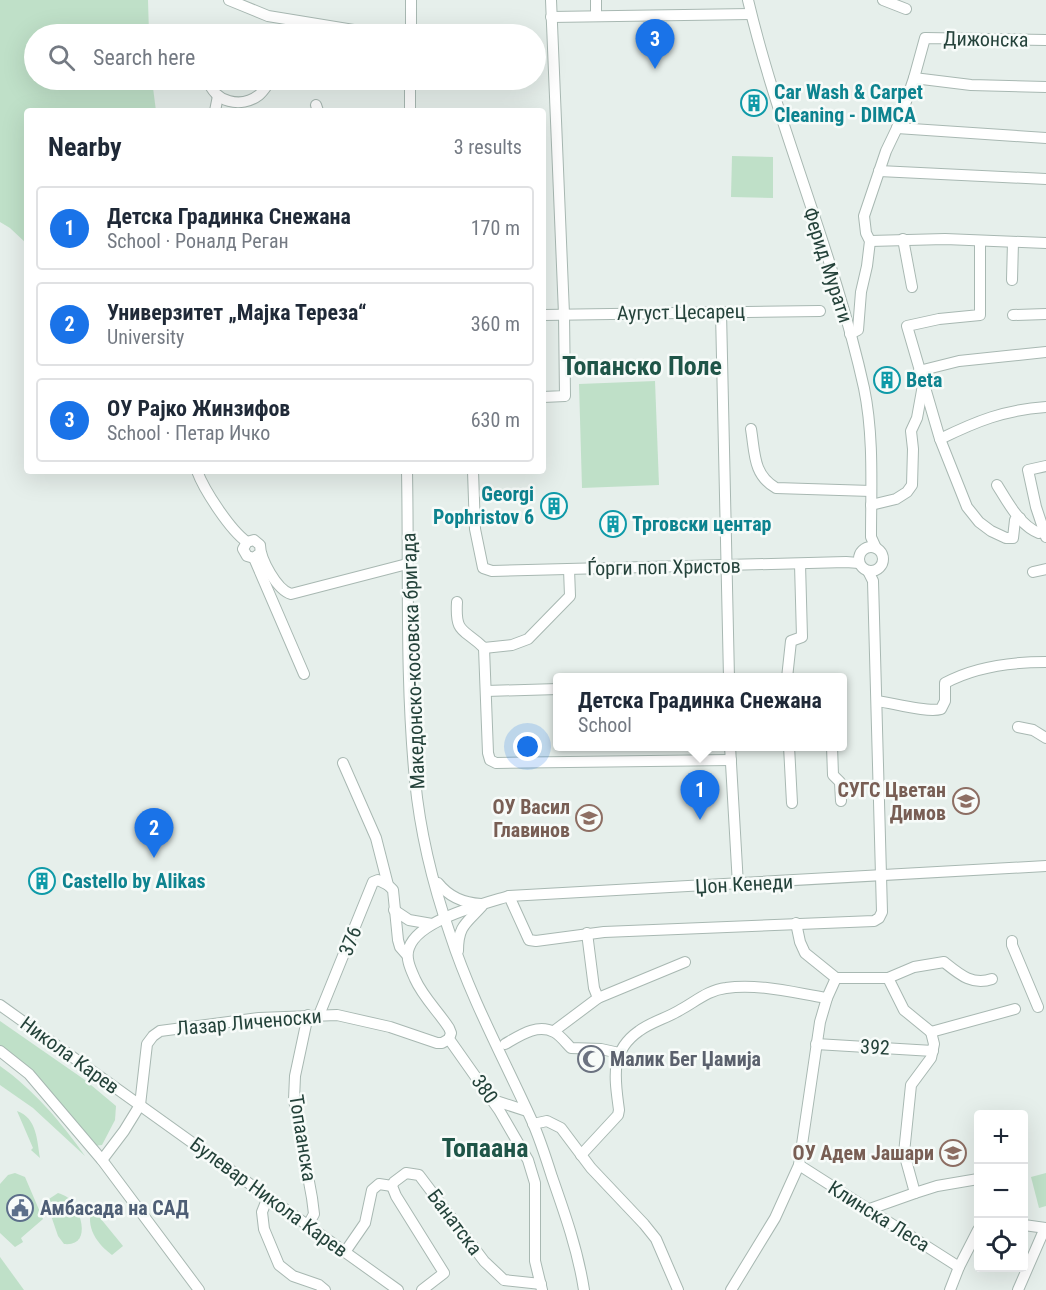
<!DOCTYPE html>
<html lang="en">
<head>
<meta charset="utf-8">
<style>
  :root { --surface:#fff; --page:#f6f6f7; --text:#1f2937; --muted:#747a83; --line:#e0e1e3; --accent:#1a73e8 }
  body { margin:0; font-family:"Roboto Condensed",sans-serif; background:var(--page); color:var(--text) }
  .controls { position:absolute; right:18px; bottom:18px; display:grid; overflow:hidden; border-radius:6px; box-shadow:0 6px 24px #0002 }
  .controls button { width:54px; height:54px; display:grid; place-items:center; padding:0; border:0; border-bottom:2px solid var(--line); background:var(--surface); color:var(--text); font:30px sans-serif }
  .you { position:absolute; left:528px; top:747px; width:21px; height:21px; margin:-15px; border:4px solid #fff; border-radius:50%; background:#1a73e8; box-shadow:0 0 0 9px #1a73e833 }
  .badge { display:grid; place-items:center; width:39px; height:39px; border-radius:50%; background:var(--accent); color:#fff; font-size:20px; font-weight:700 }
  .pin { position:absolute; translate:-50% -50px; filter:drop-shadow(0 2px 3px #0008) }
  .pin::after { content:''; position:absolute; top:32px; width:21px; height:18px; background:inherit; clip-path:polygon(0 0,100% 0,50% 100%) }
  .popup { position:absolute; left:553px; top:673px; width:294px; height:78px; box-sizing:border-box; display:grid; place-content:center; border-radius:6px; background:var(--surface); filter:drop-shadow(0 2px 4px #0005); font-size:20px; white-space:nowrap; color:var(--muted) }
  .popup b { font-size:22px; color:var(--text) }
  .popup::after { content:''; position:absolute; left:50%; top:100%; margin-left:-12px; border:12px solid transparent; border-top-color:var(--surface) }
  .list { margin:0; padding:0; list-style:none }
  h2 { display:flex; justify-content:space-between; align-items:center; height:78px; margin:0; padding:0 24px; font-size:26px }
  h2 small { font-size:20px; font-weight:400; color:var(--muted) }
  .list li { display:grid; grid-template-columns:39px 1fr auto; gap:18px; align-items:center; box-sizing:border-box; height:84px; margin:0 12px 12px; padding:0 12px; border:2px solid var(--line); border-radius:6px }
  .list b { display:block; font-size:22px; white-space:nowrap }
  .list p { margin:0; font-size:20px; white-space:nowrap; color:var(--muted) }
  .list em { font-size:20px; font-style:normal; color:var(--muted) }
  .icon { flex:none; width:33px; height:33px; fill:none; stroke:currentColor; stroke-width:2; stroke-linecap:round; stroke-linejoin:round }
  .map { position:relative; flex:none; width:1046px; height:1290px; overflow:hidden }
  .search { position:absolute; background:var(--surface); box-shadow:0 6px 24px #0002; left:24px; top:24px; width:522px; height:66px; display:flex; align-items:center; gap:15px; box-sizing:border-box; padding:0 21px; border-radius:33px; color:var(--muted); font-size:22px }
  .panel { position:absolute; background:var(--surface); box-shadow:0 6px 24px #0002; left:24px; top:108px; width:522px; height:366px; border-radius:6px }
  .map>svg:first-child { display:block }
  .green { fill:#bfe0c8 }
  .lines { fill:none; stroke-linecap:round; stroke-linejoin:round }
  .minor-casing { stroke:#a8b8b2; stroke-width:12 }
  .minor { stroke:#fff; stroke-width:10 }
  .labels { text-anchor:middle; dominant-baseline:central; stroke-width:5; stroke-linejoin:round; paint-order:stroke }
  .street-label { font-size:20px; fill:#24423a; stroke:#f7fbf9 }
  .culture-label { font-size:20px; font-weight:bold; fill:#0d838f; stroke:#f7fbf9; text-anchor:start }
  .education-label { font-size:20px; font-weight:bold; fill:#785e54; stroke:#f7fbf9; text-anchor:end }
  .worship-label { font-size:20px; font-weight:bold; fill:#5b616d; stroke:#f7fbf9; text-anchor:start }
  .service-label { font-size:20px; font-weight:bold; fill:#4e5e75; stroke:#f7fbf9; text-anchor:start }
  .district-label { font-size:26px; font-weight:bold; fill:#1f5548; stroke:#f7fbf9 }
</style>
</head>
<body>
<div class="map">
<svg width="1046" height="1290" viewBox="0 0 1046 1290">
  <rect width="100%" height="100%" fill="#e6efeb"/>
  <g class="green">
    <path d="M0 0H148L149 34H34V80H152L156 111H27V244L10 228 0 222Z"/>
    <path d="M732 156 773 157V198L731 197Z"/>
    <path d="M655 381 659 485 582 488 579 384Z"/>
    <path d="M0 1021 85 1080 116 1106 115 1120 102 1145 94 1146 0 1047Z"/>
    <path d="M0 1066C33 1089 62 1123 85 1156L33 1108 0 1085Z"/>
    <path d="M17 1111C37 1118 37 1140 40 1158L31 1150 33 1148Z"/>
    <path d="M15 1173 25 1177 43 1219 21 1238 23 1242 15 1247 0 1233V1184L8 1175Z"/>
    <path d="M1046 1173V1206L1039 1208 1031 1177Z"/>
    <path d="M58 1193C61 1194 64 1195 67 1197 81 1208 93 1247 64 1244L58 1236 46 1201Z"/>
    <path d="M92 1208 123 1246 112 1255C97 1244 85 1227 92 1208Z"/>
    <path d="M0 1257 24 1290H0Z"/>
  </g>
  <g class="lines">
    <defs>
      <g id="minor">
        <path d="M229 0 268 16 378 34"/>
        <path d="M596 0V16"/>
        <path d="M748 0C779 131 835 256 864 388 874 436 871 488 871 537L876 548"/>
        <path d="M883 0 906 9"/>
        <path d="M551 17 751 14"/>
        <path d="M411 34V0"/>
        <path d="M914 78 971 85 1046 87"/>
        <path d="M208 80C214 102 241 109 259 95 264 91 267 85 271 80"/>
        <path d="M316 105 318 111"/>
        <path d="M215 111 218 96"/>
        <path d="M410 111V80"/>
        <path d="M897 128 1046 138"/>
        <path d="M879 171 1046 179"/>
        <path d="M903 239 912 287"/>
        <path d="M870 241 945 239 1046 243"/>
        <path d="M980 242V315L939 319 907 326 940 439 967 507 979 522 991 531 1006 538H1013L1015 520 1020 518"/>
        <path d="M1012 280 1013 242"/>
        <path d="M721 312 729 678"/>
        <path d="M543 315 820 311"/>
        <path d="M1013 315 1046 314"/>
        <path d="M850 334 858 330 861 292 867 266 870 241 866 233 864 216 886 151 897 128 914 78 925 38 1046 40"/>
        <path d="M919 371 959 361 1046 352"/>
        <path d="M543 397 565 396 564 314 551 0"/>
        <path d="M751 429C755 453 753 475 776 488L871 491"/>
        <path d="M940 439C977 421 1004 410 1046 407"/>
        <path d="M1046 466 1028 470 1036 507 1046 537"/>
        <path d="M197 471C204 490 230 530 247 542"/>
        <path d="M407 471C409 574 405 677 415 780 420 831 433 885 450 934 471 999 504 1059 532 1121 540 1139 546 1158 552 1177 565 1214 578 1251 584 1290"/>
        <path d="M473 471 475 529 483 568 492 571 846 562 859 563"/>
        <path d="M997 485C1007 501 1020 526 1039 533"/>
        <path d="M871 505 896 499 907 492 912 485 913 449 911 431 917 418 923 385"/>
        <circle cx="871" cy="559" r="12"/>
        <path d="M260 553 254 558 247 556 243 549 247 542 254 540 260 545C260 559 277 590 291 594L407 564"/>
        <path d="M254 558 304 674"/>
        <path d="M1033 572 1046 569"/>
        <path d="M457 602C455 635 464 628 484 648L512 645 528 639 570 596 569 569"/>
        <path d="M484 648 488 753 490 760 496 763 731 760"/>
        <path d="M787 678 791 641 802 637 800 564"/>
        <path d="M486 691 558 689"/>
        <path d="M877 701C893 703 928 713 941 709L945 701V683C976 666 1012 662 1046 662"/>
        <path d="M1018 727 1033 730 1046 738"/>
        <path d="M730 746 738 885"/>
        <path d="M789 746 792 803"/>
        <path d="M832 746 833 775 840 782 841 801"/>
        <path d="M343 763 376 838 388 885 393 890 398 940 400 947 407 955"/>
        <path d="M438 883C449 897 463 903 481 904"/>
        <path d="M509 896 529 940 536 941 604 932 874 921 879 918 882 912 873 581 868 571"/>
        <path d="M394 910 409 920 432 924"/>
        <path d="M796 923 800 942 805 953 836 978H888L914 967 944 962C959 974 972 986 992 979"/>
        <path d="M587 933 594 988 598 998"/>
        <path d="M1012 941V945L1038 1007"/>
        <path d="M458 951C458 925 467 923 482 906"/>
        <path d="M888 978 904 1010 931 1032"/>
        <path d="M0 1005 398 1290"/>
        <path d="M308 1015 295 1076 294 1100 312 1198 314 1214 308 1225"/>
        <path d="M319 1015 373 882 378 880 388 885"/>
        <path d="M554 1031 598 998 685 962"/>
        <path d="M505 1044C519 1036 537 1023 554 1032 560 1035 566 1043 571 1048L601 1049 619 1053"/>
        <path d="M816 1044 933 1051"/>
        <path d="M0 1051 29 1074 102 1160 199 1290"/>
        <path d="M493 1100 527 1111"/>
        <path d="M533 1124 547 1121 561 1128 591 1168 644 1224 656 1239 678 1290"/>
        <path d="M581 1155 618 1115 619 1110C615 1079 609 1052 639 1031 651 1022 667 1018 680 1010 695 1002 708 990 726 988 758 983 795 993 827 998"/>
        <path d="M102 1160 124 1131 140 1105 147 1044 153 1036 160 1031 259 1018 337 1015 390 1027 437 1043H442L449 1039"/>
        <path d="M799 1165 959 1267"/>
        <path d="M978 1179 937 1186 915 1193 904 1153 911 1085 931 1058 934 1044 931 1032 1015 1009"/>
        <path d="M268 1197 262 1212 264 1229 279 1265 293 1276 319 1285 325 1290"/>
        <path d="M867 1210 915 1193"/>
        <path d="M1024 1225 1046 1228"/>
        <path d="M345 1252 365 1223 372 1190 379 1184 392 1186"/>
        <path d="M422 1290 444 1273 396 1196 392 1186 394 1182 406 1173 419 1175 484 1261 504 1280 541 1284"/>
        <path d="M542 1290 535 1261V1183L528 1160 499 1110 449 1039 451 1033 449 1028C438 1011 423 997 415 979 411 970 405 958 409 948 418 920 483 904 509 896L1046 866"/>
        <path d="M731 1290 775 1218 799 1165 820 1022 827 998 836 978"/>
        <path d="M950 1290 959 1267 978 1230"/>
        <path d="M1018 1290 1045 1228"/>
      </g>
    </defs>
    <use href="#minor" class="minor-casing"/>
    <use href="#minor" class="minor"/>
  </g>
  <defs>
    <symbol id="building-ring" viewBox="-11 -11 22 22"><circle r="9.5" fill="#f7fbf9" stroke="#0f9aa8" stroke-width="1.5"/><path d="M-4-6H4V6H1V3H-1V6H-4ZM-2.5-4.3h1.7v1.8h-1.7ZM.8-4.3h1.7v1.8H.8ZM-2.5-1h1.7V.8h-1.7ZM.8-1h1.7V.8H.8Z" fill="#0f9aa8"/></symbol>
    <symbol id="school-ring" viewBox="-11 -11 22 22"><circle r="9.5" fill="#f7fbf9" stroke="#8d6e63" stroke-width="1.5"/><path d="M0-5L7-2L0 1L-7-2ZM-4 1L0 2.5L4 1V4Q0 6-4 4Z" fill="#8d6e63"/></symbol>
    <symbol id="mosque-ring" viewBox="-11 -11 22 22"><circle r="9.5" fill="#f7fbf9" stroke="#6b7280" stroke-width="1.5"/><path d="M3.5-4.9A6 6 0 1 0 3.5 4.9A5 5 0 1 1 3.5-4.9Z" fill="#6b7280"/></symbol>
    <symbol id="civic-ring" viewBox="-11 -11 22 22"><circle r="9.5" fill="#f7fbf9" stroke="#5c6f8a" stroke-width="1.5"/><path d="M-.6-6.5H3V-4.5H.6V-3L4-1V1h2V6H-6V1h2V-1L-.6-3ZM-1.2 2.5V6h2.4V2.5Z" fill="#5c6f8a"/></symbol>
  </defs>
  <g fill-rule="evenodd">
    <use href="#building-ring" x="739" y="88" width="30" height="30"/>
    <use href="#building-ring" x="872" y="365" width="30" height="30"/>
    <use href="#building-ring" x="539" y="491" width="30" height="30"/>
    <use href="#building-ring" x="598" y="509" width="30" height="30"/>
    <use href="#school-ring" x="951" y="786" width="30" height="30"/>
    <use href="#school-ring" x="574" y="803" width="30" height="30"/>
    <use href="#building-ring" x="27" y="866" width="30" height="30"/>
    <use href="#mosque-ring" x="576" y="1044" width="30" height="30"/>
    <use href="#school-ring" x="938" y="1138" width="30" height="30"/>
    <use href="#civic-ring" x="5" y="1193" width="30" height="30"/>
  </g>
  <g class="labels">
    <g class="street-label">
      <text transform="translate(986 39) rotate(1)">Дижонска</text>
      <text transform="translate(828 265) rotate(72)">Ферид Мурати</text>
      <text transform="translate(681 312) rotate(-1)">Аугуст Цесарец</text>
      <text transform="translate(664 567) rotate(-1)">Ѓорги поп Христов</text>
      <text transform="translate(413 661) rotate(-92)">Македонско-косовска бригада</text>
      <text transform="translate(744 884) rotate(-3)">Џон Кенеди</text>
      <text transform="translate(350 941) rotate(-68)">376</text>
      <text transform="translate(249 1022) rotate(-5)">Лазар Личеноски</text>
      <text transform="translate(875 1047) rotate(3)">392</text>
      <text transform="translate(70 1055) rotate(36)">Никола Карев</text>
      <text transform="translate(485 1089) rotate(55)">380</text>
      <text transform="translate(303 1138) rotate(81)">Топаанска</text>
      <text transform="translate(269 1197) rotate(36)">Булевар Никола Карев</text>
      <text transform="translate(879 1216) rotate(32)">Клинска Леса</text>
      <text transform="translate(455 1222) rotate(53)">Банатска</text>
    </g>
    <g class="culture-label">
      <text x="774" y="92">Car Wash &amp; Carpet<tspan x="774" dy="23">Cleaning - DIMCA</tspan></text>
      <text x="906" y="380">Beta</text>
      <text x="534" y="494" text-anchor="end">Georgi<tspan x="534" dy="23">Pophristov 6</tspan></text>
      <text x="632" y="524">Трговски центар</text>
      <text x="62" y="881">Castello by Alikas</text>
    </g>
    <g class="education-label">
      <text x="946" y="790">СУГС Цветан<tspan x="946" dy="23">Димов</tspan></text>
      <text x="570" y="807">ОУ Васил<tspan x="570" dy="23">Главинов</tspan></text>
      <text x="934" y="1153">ОУ Адем Јашари</text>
    </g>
    <g class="worship-label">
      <text x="610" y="1059">Малик Бег Џамија</text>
    </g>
    <g class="service-label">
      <text x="40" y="1208">Амбасада на САД</text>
    </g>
    <g class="district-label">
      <text x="642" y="366">Топанско Поле</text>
      <text x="485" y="1148">Топаана</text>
    </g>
  </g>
</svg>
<div class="controls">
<button>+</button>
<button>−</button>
<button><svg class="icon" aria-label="locate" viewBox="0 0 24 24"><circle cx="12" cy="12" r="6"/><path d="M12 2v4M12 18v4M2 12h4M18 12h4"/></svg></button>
</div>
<div class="you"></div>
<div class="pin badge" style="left:700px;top:820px">1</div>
<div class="popup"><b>Детска Градинка Снежана</b>School</div>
<div class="pin badge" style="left:154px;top:858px">2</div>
<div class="pin badge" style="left:655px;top:69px">3</div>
<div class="search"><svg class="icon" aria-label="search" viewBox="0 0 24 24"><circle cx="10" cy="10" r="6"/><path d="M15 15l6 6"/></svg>Search here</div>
<section class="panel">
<h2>Nearby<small>3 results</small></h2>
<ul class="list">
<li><span class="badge">1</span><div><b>Детска Градинка Снежана</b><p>School · Роналд Реган</p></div><em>170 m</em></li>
<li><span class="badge">2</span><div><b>Универзитет „Мајка Тереза“</b><p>University</p></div><em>360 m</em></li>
<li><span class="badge">3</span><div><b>ОУ Рајко Жинзифов</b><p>School · Петар Ичко</p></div><em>630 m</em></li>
</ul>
</section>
</div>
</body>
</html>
